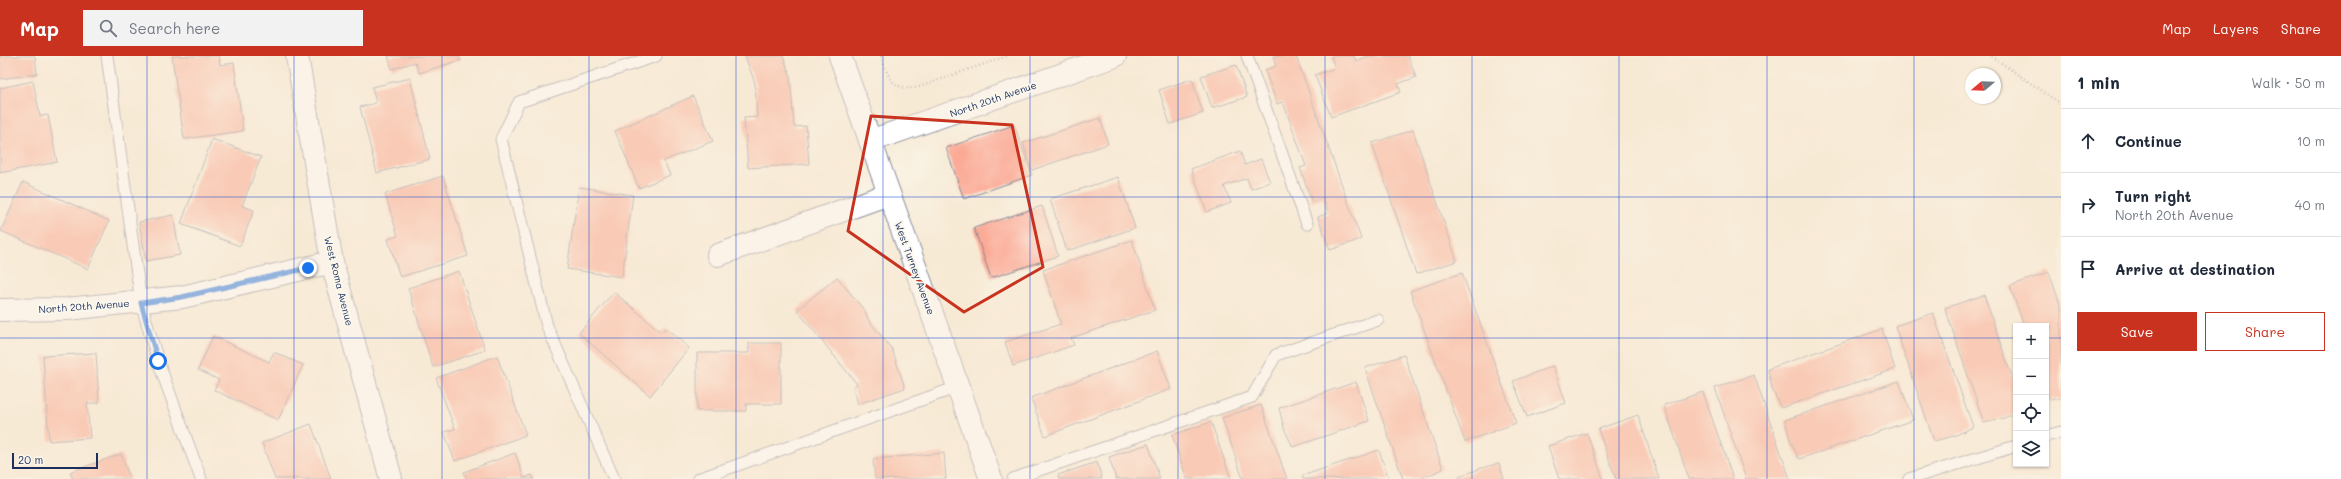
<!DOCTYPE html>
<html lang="en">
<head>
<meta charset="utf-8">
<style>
  :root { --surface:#fff; --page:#f2f2f3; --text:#1f2937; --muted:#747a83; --line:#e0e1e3; --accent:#c8321e }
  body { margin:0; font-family:Mali,sans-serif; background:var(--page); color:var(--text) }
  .controls { position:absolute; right:12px; bottom:12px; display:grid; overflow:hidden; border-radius:0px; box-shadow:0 1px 3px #0004 }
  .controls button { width:36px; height:36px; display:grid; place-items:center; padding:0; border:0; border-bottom:1px solid var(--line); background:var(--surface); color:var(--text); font:20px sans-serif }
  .compass { position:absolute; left:1965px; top:12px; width:36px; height:36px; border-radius:50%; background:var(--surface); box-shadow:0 1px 3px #0004; rotate:251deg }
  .scale { position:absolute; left:12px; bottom:10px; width:86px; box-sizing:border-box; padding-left:4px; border:2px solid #1b2f5e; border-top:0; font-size:11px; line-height:14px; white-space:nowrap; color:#1b2f5e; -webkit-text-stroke:3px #fbf7ec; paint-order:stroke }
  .stop { position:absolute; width:12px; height:12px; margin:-9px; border:3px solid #1a73e8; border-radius:50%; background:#fff }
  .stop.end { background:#1a73e8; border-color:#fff; box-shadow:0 1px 4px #0008 }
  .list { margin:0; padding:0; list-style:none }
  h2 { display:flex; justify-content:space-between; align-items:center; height:52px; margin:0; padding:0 16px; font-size:17px }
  h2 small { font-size:13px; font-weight:400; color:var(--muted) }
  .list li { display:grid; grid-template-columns:26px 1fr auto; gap:12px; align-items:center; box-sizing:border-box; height:64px; padding:0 16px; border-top:1px solid var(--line) }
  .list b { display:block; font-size:15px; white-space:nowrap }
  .list p { margin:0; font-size:13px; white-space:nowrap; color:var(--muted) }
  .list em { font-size:13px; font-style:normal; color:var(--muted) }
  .actions { display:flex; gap:8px; padding:12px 16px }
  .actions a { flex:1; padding:9px 0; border:1px solid var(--accent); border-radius:0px; text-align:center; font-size:14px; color:var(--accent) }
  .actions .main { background:var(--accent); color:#fff }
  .icon { flex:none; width:22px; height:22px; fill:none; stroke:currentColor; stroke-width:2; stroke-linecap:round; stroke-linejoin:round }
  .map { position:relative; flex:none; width:2061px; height:423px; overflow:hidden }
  header { display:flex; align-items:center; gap:24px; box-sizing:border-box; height:56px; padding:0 20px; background:var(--accent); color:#fff }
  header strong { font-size:19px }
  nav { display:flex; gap:22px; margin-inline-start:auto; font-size:14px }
  .search { width:280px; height:36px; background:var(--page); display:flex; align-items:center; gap:10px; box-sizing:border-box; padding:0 14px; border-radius:0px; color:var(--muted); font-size:15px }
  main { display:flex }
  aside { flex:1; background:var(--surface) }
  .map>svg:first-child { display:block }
  .building { fill:#fba691 }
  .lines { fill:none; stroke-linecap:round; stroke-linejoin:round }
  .service-casing { stroke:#898c9a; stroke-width:13 }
  .minor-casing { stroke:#898c9a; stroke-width:24 }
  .path { stroke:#898c9a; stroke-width:2.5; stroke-dasharray:1 3; stroke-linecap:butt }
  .service { stroke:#fff; stroke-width:11 }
  .minor { stroke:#fff; stroke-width:22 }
  .route { stroke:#1a73e8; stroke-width:5 }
  .marked { fill:none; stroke:#c8321e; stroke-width:3; stroke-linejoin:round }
  .grid { fill:none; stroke:#1d4ed8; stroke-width:1; stroke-opacity:0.55 }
  .labels { text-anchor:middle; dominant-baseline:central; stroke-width:4; stroke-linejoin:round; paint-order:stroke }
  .street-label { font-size:10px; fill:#1b2f5e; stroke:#fbf7ec }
</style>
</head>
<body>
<header>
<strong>Map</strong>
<div class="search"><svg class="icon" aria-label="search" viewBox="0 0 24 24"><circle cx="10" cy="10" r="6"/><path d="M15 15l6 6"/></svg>Search here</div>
<nav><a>Map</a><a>Layers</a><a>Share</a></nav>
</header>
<main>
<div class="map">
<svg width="2061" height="423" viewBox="0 0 2061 423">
  <rect width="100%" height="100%" fill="#fbf7ec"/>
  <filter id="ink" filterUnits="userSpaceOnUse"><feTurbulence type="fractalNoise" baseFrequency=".025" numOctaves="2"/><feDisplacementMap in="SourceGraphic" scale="8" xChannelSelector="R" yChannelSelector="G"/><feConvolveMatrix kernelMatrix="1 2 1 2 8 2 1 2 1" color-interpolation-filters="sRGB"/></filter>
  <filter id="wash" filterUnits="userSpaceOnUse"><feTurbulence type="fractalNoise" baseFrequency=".012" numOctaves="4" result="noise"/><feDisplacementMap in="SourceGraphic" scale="16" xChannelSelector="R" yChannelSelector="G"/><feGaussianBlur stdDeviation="0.9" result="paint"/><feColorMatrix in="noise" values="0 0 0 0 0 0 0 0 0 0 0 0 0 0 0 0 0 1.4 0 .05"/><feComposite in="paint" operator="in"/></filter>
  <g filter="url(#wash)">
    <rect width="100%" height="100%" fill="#f7ead5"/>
    <g id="blocks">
      <g class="building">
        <path d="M0 0H35L37 18 0 23Z"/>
        <path d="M172 0H219L220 9 234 7 243 75 184 83Z"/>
        <path d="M388 0H459L461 4 419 17 415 6 392 13Z"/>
        <path d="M745 0H783L790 19 794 71 806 70 809 108 748 112 744 62 757 61 755 27Z"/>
        <path d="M1273 0H1296L1361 183 1330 194 1318 161 1328 157 1323 142 1312 146 1300 112 1306 110 1283 46 1277 48 1265 14 1276 10Z"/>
        <path d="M1333 0H1354L1356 5 1369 0H1408L1416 21 1398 28 1401 36 1331 61 1315 19 1335 12 1331 1Z"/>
        <path d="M1236 9 1247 41 1212 52 1201 20Z"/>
        <path d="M410 22 430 103 377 117 360 51 376 47 372 31Z"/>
        <path d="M1192 23 1203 57 1170 68 1159 34Z"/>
        <path d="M33 25 40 60 48 59 57 106 0 117V32Z"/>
        <path d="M693 40 713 85 664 105 670 119 639 132 615 75Z"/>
        <path d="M1100 62 1108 88 1032 114 1023 87Z"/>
        <path d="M1014 69 1032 119 964 143 946 92Z"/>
        <path d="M1413 74 1457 205 1416 218 1372 87Z"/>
        <path d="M212 83 261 101 242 150 254 154 240 190 181 168Z"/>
        <path d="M1240 95 1245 109 1261 103 1270 126 1251 133 1247 122 1224 130 1231 147 1207 156 1191 113Z"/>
        <path d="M443 120 468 200 400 221 388 183 398 180 385 138Z"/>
        <path d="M1118 121 1135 172 1067 195 1050 143Z"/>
        <path d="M23 126 109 165 88 213 1 175Z"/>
        <path d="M579 131 633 139 622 221 567 213Z"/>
        <path d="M1042 150 1058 200 991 222 974 172Z"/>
        <path d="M173 159 180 199 146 205 139 166Z"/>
        <path d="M1132 184 1155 254 1071 282 1074 289 1013 310 1005 286 1061 268 1043 214Z"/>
        <path d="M459 215 485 294 433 311 408 232Z"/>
        <path d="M2049 216 2061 251V342L2050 344 2046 334V270H2024L2010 230Z"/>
        <path d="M1462 217 1516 367 1465 386 1410 235Z"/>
        <path d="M837 221 865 255 869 265 892 293 905 332 858 348 853 331 857 328 797 254Z"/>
        <path d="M614 236 661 276 666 272 689 292 650 340 579 277Z"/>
        <path d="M1984 239 2016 333V357L2004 362 1984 367 1945 252Z"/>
        <path d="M1933 257 1973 371 1954 380 1934 385 1895 270Z"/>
        <path d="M1882 273 1895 313 1781 352 1772 333 1768 313Z"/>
        <path d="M213 280 269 306 274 296 303 309 278 364 214 334 219 324 198 314Z"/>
        <path d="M749 287H781V348H746V355H697V297H749Z"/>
        <path d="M1157 295 1171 333 1045 380 1031 342Z"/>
        <path d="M96 297 99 347H87L90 382 49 385 43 300Z"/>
        <path d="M1404 299 1443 413 1420 423H1403L1365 312Z"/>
        <path d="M497 300 526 379 455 405 444 376 455 373 436 322Z"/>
        <path d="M1553 310 1566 347 1527 361 1513 325Z"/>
        <path d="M1754 319 1790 423H1746L1715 332Z"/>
        <path d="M1899 325 1913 364 1799 403 1790 384 1785 364Z"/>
        <path d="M1356 326 1369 365 1293 391 1284 372 1279 352Z"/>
        <path d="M1703 336 1733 423H1689L1664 349Z"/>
        <path d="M1261 349 1287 423H1243L1222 362Z"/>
        <path d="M1638 359 1659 423H1616L1598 373Z"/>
        <path d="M1211 366 1231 423H1187L1172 379Z"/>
        <path d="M311 368 331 423H275L262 387Z"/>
        <path d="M1587 377 1603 423H1559L1548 390Z"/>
        <path d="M1148 388 1160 423H1116L1109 401Z"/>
        <path d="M1379 394 1389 423H1303L1302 420Z"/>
        <path d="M515 397 524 422 532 419 534 423H467L464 416Z"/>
        <path d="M944 397 946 423H875L873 403Z"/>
        <path d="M121 398 130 423H73L70 416Z"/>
        <path d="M1097 406 1102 423H1059L1058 419Z"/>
        <path d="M1499 407 1504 423H1460L1459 421 1479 413Z"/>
      </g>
    </g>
  </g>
  <g filter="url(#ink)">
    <use href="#blocks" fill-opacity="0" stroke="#898c9a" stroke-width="1"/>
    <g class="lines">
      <defs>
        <g id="service">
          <path d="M107 0 141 247 158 305 201 423"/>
          <path d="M1247 0 1307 168"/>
          <path d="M2046 380 2061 376"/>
          <path d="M614 423 547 270 501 83 519 46 656 0"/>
          <path d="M698 423 958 331"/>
          <path d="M1013 423 1252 341 1276 299 1378 264"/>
          <path d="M1909 423 2016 390"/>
        </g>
        <g id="minor">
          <path d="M297 0 332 206 391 423"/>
          <path d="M840 0 991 423"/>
          <path d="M870 85 1115 0"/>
          <path d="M718 199 889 138"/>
          <path d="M0 254 67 253 182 241 332 206"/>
        </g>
      </defs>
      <use href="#service" class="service-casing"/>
      <use href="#minor" class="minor-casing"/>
      <g class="path">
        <path d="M881 0C888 20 891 34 916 32L1007 0"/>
        <path d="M1991 0 2061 48"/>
      </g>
      <use href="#service" class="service"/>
      <use href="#minor" class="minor"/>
    </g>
  </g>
  <g class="lines" filter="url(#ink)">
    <path class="route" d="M158 305 141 247 182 241 308 212"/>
  </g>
  <path d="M0 0H2061V423H0ZM871 60 1012 69 1043 211 964 256 848 175Z" fill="#f7ead5" fill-opacity=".55" fill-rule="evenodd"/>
  <path class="marked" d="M871 60 1012 69 1043 211 964 256 848 175Z"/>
  <path class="grid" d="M147 0V423M294 0V423M442 0V423M589 0V423M736 0V423M883 0V423M1030 0V423M1178 0V423M1325 0V423M1472 0V423M1619 0V423M1767 0V423M1914 0V423M0 141H2061M0 282H2016M2046 282H2061"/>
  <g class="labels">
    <g class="street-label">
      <text transform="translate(993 43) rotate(-19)">North 20th Avenue</text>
      <text transform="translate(915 212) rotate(70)">West Turney Avenue</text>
      <text transform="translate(339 225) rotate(76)">West Roma Avenue</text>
      <text transform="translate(84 250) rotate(-4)">North 20th Avenue</text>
    </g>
  </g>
</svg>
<div class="controls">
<button>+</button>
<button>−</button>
<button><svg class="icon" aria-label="locate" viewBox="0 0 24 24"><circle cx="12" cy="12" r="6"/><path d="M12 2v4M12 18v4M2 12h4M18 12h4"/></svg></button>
<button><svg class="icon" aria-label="layers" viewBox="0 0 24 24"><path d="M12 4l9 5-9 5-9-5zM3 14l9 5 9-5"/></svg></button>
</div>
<svg class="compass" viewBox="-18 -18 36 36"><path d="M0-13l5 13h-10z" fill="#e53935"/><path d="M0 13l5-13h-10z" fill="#747a83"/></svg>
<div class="scale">20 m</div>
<div class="stop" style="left:158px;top:305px"></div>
<div class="stop end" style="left:308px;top:212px"></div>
</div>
<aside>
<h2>1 min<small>Walk · 50 m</small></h2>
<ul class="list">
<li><svg class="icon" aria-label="ahead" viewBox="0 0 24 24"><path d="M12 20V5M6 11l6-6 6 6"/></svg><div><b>Continue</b></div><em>10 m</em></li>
<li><svg class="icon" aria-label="right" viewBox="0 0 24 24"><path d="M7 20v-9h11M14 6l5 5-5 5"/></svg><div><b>Turn right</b><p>North 20th Avenue</p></div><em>40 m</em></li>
<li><svg class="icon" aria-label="arrive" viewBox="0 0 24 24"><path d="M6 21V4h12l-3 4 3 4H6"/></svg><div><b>Arrive at destination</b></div></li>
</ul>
<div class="actions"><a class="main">Save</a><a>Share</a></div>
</aside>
</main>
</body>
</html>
